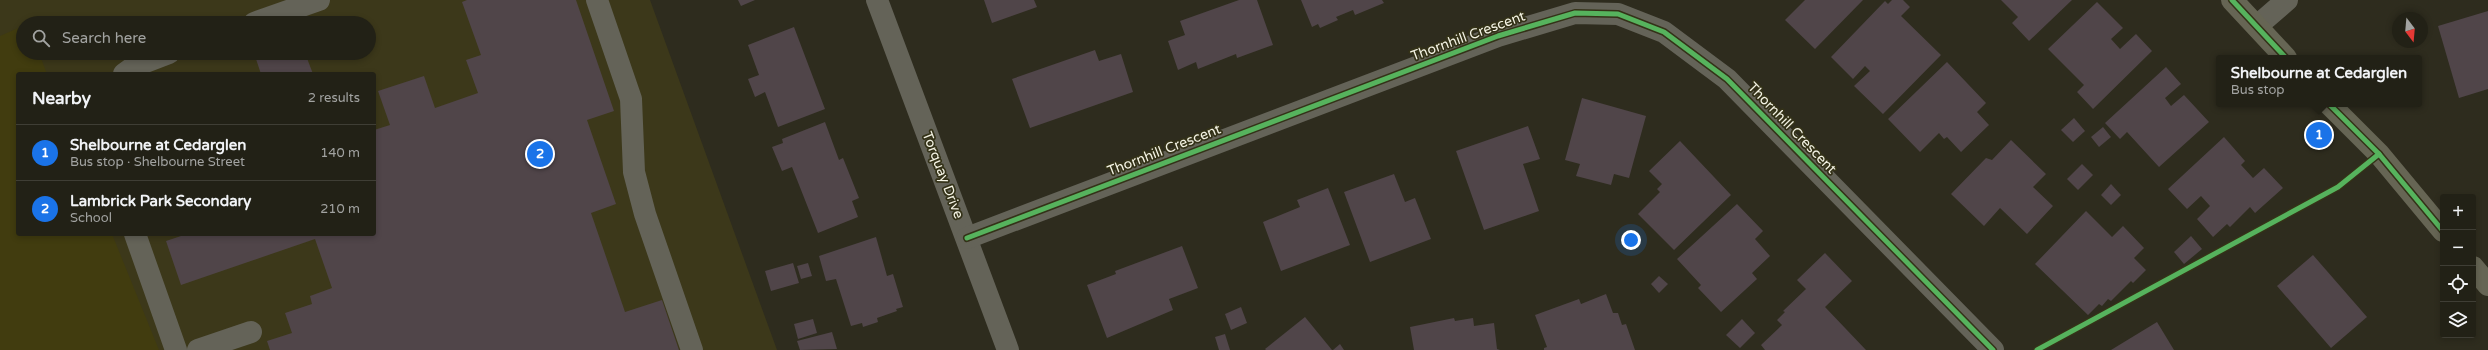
<!DOCTYPE html>
<html lang="en">
<head>
<meta charset="utf-8">
<style>
  :root { --surface:#222116; --page:#2a291f; --text:#f1f3f6; --muted:#a2a3a1; --line:#3f3e35; --accent:#1a73e8 }
  body { margin:0; font-family:"Varela Round",sans-serif; background:var(--page); color:var(--text) }
  .controls { position:absolute; right:12px; bottom:12px; display:grid; overflow:hidden; border-radius:4px; box-shadow:0 2px 6px #0003 }
  .controls button { width:36px; height:36px; display:grid; place-items:center; padding:0; border:0; border-bottom:1px solid var(--line); background:var(--surface); color:var(--text); font:20px sans-serif }
  .compass { position:absolute; left:2392px; top:12px; width:36px; height:36px; border-radius:50%; background:var(--surface); box-shadow:0 2px 6px #0003; rotate:164deg }
  .you { position:absolute; left:1631px; top:240px; width:14px; height:14px; margin:-10px; border:3px solid #fff; border-radius:50%; background:#1a73e8; box-shadow:0 0 0 6px #1a73e833 }
  .badge { display:grid; place-items:center; width:26px; height:26px; border-radius:50%; background:var(--accent); color:#fff; font-size:13px; font-weight:700 }
  .pin { position:absolute; translate:-50% -50%; border:2px solid #fff; box-shadow:0 1px 4px #0006 }
  .popup { position:absolute; left:2216px; top:55px; width:206px; height:52px; box-sizing:border-box; display:grid; place-content:center; border-radius:4px; background:var(--surface); filter:drop-shadow(0 1px 3px #0005); font-size:13px; white-space:nowrap; color:var(--muted) }
  .popup b { font-size:15px; color:var(--text) }
  .popup::after { content:''; position:absolute; left:50%; top:100%; margin-left:-8px; border:8px solid transparent; border-top-color:var(--surface) }
  .list { margin:0; padding:0; list-style:none }
  h2 { display:flex; justify-content:space-between; align-items:center; height:52px; margin:0; padding:0 16px; font-size:17px }
  h2 small { font-size:13px; font-weight:400; color:var(--muted) }
  .list li { display:grid; grid-template-columns:26px 1fr auto; gap:12px; align-items:center; box-sizing:border-box; height:56px; padding:0 16px; border-top:1px solid var(--line) }
  .list b { display:block; font-size:15px; white-space:nowrap }
  .list p { margin:0; font-size:13px; white-space:nowrap; color:var(--muted) }
  .list em { font-size:13px; font-style:normal; color:var(--muted) }
  .icon { flex:none; width:22px; height:22px; fill:none; stroke:currentColor; stroke-width:2; stroke-linecap:round; stroke-linejoin:round }
  .map { position:relative; flex:none; width:2488px; height:350px; overflow:hidden }
  .search { position:absolute; background:var(--surface); box-shadow:0 2px 6px #0003; left:16px; top:16px; width:360px; height:44px; display:flex; align-items:center; gap:10px; box-sizing:border-box; padding:0 14px; border-radius:22px; color:var(--muted); font-size:15px }
  .panel { position:absolute; background:var(--surface); box-shadow:0 2px 6px #0003; left:16px; top:72px; width:360px; height:164px; border-radius:4px }
  .map>svg:first-child { display:block }
  .built { fill:#3c381a; fill-rule:evenodd }
  .green { fill:#413c0f }
  .building { fill:#504549 }
  .lines { fill:none; stroke-linecap:round; stroke-linejoin:round }
  .minor { stroke:#646358; stroke-width:22 }
  .major { stroke:#666554; stroke-width:22 }
  .cycleway-casing { stroke:#343218; stroke-width:8 }
  .cycleway { stroke:#56b35d; stroke-width:5 }
  .labels { text-anchor:middle; dominant-baseline:central; stroke-width:3.5; stroke-linejoin:round; paint-order:stroke }
  .street-label { font-size:14px; fill:#f4f3e4; stroke:#343218 }
</style>
</head>
<body>
<div class="map">
<svg width="2488" height="350" viewBox="0 0 2488 350">
  <rect width="100%" height="100%" fill="#2e2c1e"/>
  <path class="built" d="M0 0H650L777 350H0ZM23 23H369V53H23ZM18 74H374V234H18Z"/>
  <path class="green" d="M23 26V53H39L47 74H18V234H112L159 350H0V36Z"/>
  <g class="building">
    <path d="M467 0H576L614 111 587 120 616 204 591 213 625 312 662 300 679 350H270L267 341 292 333 285 313 312 304 310 296 332 288 315 239 181 285 166 241 187 234H374V130L390 125 378 91 424 76 435 108 478 93 466 60 481 55 462 2Z"/>
    <path d="M738 0H755L741 6Z"/>
    <path d="M984 0H1034L1037 7 992 23Z"/>
    <path d="M1239 0H1257L1273 45 1237 58 1236 54 1198 69 1196 62 1178 70 1168 41 1185 35 1180 21Z"/>
    <path d="M1301 0H1382L1384 3 1355 15 1353 10 1336 17 1338 20 1320 28 1318 24 1312 27Z"/>
    <path d="M1805 0H1863L1815 49 1785 20Z"/>
    <path d="M1892 0H1903L1910 7 1901 16 1941 55 1883 114 1854 86 1870 71 1865 66 1853 79 1831 57 1885 1 1888 4Z"/>
    <path d="M2001 0H2072L2029 41 2012 23 2018 17Z"/>
    <path d="M2097 2 2123 28 2111 39 2120 49 2136 34 2152 51 2093 109 2077 92 2084 85 2048 49Z"/>
    <path d="M2488 11V89L2459 98 2438 26Z"/>
    <path d="M794 27 825 109 778 127 765 92 755 97 748 79 759 75 748 45Z"/>
    <path d="M1095 50 1099 61 1121 54 1133 92 1030 128 1012 79Z"/>
    <path d="M254 53H305L313 74H261Z"/>
    <path d="M1947 62 1986 103 1977 112 1989 125 1961 152 1947 137 1944 139 1939 133 1920 152 1888 119Z"/>
    <path d="M2166 67 2181 84 2165 98 2171 106 2184 95 2209 122 2159 167 2127 132 2120 139 2105 123Z"/>
    <path d="M1582 98 1646 116 1629 178 1614 174 1611 185 1576 176 1580 164 1565 160Z"/>
    <path d="M2074 118 2085 131 2073 142 2061 130Z"/>
    <path d="M825 122 839 160 843 158 859 198 852 201 858 217 818 233 792 167 782 171 772 147 783 143 782 139Z"/>
    <path d="M1528 126 1540 159 1523 164 1539 211 1484 230 1456 151Z"/>
    <path d="M2103 127 2111 137 2099 147 2091 137Z"/>
    <path d="M2224 137 2245 161 2241 165 2253 178 2264 168 2283 188 2255 213 2250 207 2230 227 2227 224 2213 237 2197 219 2210 206 2201 196 2187 209 2168 189Z"/>
    <path d="M2011 140 2046 174 2033 187 2053 206 2027 234 2000 208 1984 226 1951 194 1986 158 1992 160Z"/>
    <path d="M1680 141 1731 195 1674 250 1638 214 1660 192 1657 189 1662 184 1649 171Z"/>
    <path d="M2082 164 2093 175 2078 190 2067 179Z"/>
    <path d="M1394 174 1405 202 1415 198 1431 239 1370 262 1344 192Z"/>
    <path d="M2111 184 2121 195 2111 205 2101 195Z"/>
    <path d="M1328 188 1350 245 1281 271 1263 222 1300 207 1297 200Z"/>
    <path d="M1737 204 1763 231 1755 239 1770 256 1752 273 1757 279 1721 312 1698 288 1701 285 1677 259Z"/>
    <path d="M2086 211 2112 237 2123 226 2144 248 2134 258 2146 270 2133 283 2131 281 2111 301 2108 299 2102 306 2099 304 2088 315 2035 264Z"/>
    <path d="M2191 236 2202 249 2184 264 2174 252Z"/>
    <path d="M876 237 887 276 893 274 903 307 896 309 897 311 877 318 878 322 863 327 862 323 851 326 836 279 826 281 819 256Z"/>
    <path d="M1182 246 1198 288 1169 299 1173 310 1107 338 1087 285 1116 274 1115 271Z"/>
    <path d="M1825 253 1852 281 1825 307 1866 350H1765L1761 345 1782 325 1777 320 1785 312 1783 311 1806 289 1797 280Z"/>
    <path d="M2313 255 2367 317 2331 348 2277 286Z"/>
    <path d="M793 263 799 283 771 291 765 271Z"/>
    <path d="M808 263 812 276 801 279 797 266Z"/>
    <path d="M1659 276 1668 284 1659 293 1651 284Z"/>
    <path d="M1606 294 1613 313H1618L1622 325 1626 324 1635 350H1544V348L1547 347 1535 315 1579 299 1581 304Z"/>
    <path d="M1241 307 1247 323 1231 330 1225 314Z"/>
    <path d="M1305 317 1332 350H1266L1265 349Z"/>
    <path d="M1454 318 1455 321 1473 318 1474 326 1494 323 1497 349 1500 350H1414L1410 327Z"/>
    <path d="M813 319 817 333 798 339 794 324Z"/>
    <path d="M1742 319 1755 333 1740 348 1726 335Z"/>
    <path d="M2157 322 2174 350H2111Z"/>
    <path d="M832 332 837 349 800 350 797 341Z"/>
    <path d="M1225 334 1230 350H1219L1215 337Z"/>
    <path d="M1340 344 1344 350H1333Z"/>
  </g>
  <g class="lines">
    <g class="minor">
      <path d="M597 0 631 99 634 172 645 214 692 350"/>
      <path d="M877 0 1008 350"/>
      <path d="M254 23 319 0"/>
      <path d="M2257 26 2287 0"/>
      <path d="M124 74 135 66 169 53"/>
      <path d="M135 234 176 350"/>
      <path d="M967 238 1498 36 1575 13 1618 14 1664 32 1727 79 1993 350"/>
      <path d="M198 350 251 332"/>
    </g>
    <g class="major">
      <path d="M2232 0 2286 58"/>
      <path d="M2329 104 2379 154 2443 231"/>
      <path d="M2473 267 2488 285"/>
    </g>
    <defs>
      <g id="cycleway">
        <path d="M2232 0 2286 58"/>
        <path d="M2329 104 2379 154 2443 231"/>
        <path d="M967 238 1498 36 1575 13 1618 14 1664 32 1727 79 1993 350"/>
        <path d="M2037 350 2338 187 2379 154"/>
      </g>
    </defs>
    <use href="#cycleway" class="cycleway-casing"/>
    <use href="#cycleway" class="cycleway"/>
  </g>
  <g class="labels">
    <g class="street-label">
      <text transform="translate(1468 36) rotate(-20)">Thornhill Crescent</text>
      <text transform="translate(1792 128) rotate(46)">Thornhill Crescent</text>
      <text transform="translate(1164 150) rotate(-21)">Thornhill Crescent</text>
      <text transform="translate(943 175) rotate(69)">Torquay Drive</text>
    </g>
  </g>
</svg>
<div class="controls">
<button>+</button>
<button>−</button>
<button><svg class="icon" aria-label="locate" viewBox="0 0 24 24"><circle cx="12" cy="12" r="6"/><path d="M12 2v4M12 18v4M2 12h4M18 12h4"/></svg></button>
<button><svg class="icon" aria-label="layers" viewBox="0 0 24 24"><path d="M12 4l9 5-9 5-9-5zM3 14l9 5 9-5"/></svg></button>
</div>
<svg class="compass" viewBox="-18 -18 36 36"><path d="M0-13l5 13h-10z" fill="#e53935"/><path d="M0 13l5-13h-10z" fill="#a2a3a1"/></svg>
<div class="you"></div>
<div class="pin badge" style="left:2319px;top:135px">1</div>
<div class="popup"><b>Shelbourne at Cedarglen</b>Bus stop</div>
<div class="pin badge" style="left:540px;top:154px">2</div>
<div class="search"><svg class="icon" aria-label="search" viewBox="0 0 24 24"><circle cx="10" cy="10" r="6"/><path d="M15 15l6 6"/></svg>Search here</div>
<section class="panel">
<h2>Nearby<small>2 results</small></h2>
<ul class="list">
<li><span class="badge">1</span><div><b>Shelbourne at Cedarglen</b><p>Bus stop · Shelbourne Street</p></div><em>140 m</em></li>
<li><span class="badge">2</span><div><b>Lambrick Park Secondary</b><p>School</p></div><em>210 m</em></li>
</ul>
</section>
</div>
</body>
</html>
